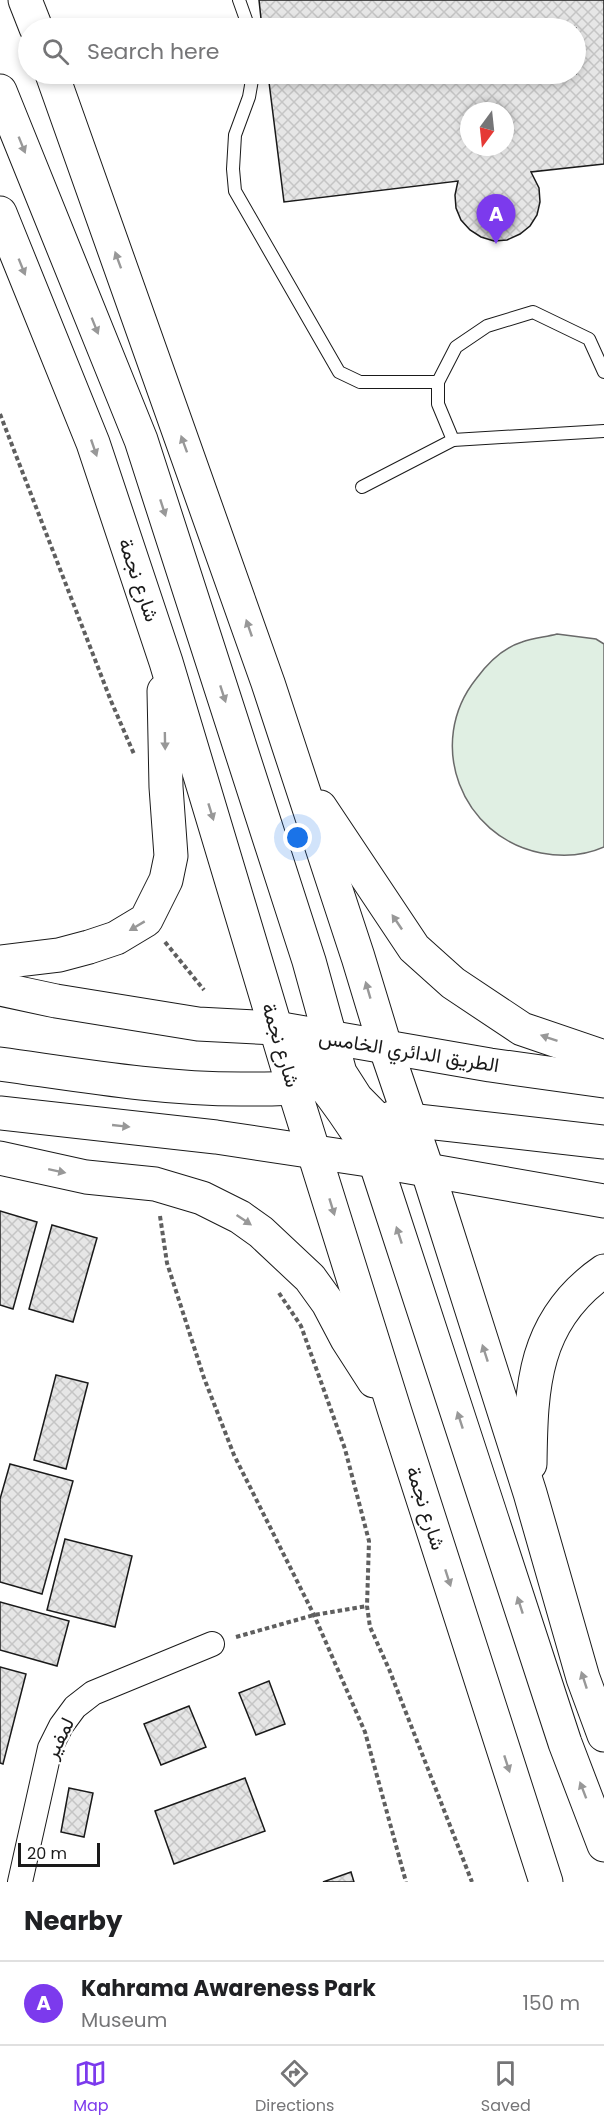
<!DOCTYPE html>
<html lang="en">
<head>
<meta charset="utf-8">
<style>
  :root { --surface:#fff; --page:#f6f6f6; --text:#202124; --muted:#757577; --line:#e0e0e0; --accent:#7c3aed }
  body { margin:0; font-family:Poppins,Vazirmatn,sans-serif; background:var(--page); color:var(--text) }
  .compass { position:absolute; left:460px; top:102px; width:54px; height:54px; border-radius:50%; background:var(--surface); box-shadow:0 3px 9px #0003; rotate:195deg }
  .scale { position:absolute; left:18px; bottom:15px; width:82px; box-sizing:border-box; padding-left:6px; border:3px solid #1a1a1a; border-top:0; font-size:16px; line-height:21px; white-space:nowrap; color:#1a1a1a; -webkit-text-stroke:4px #fff; paint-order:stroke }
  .you { position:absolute; left:298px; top:838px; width:21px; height:21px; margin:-15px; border:4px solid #fff; border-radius:50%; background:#1a73e8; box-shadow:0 0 0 9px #1a73e833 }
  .badge { display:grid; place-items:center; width:39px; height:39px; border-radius:50%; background:var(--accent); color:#fff; font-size:20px; font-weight:700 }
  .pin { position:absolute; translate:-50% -50px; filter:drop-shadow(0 2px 3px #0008) }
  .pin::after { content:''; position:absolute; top:32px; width:21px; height:18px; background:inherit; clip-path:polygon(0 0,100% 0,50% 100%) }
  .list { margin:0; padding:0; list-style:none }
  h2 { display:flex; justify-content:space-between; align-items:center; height:78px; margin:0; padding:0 24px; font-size:26px }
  h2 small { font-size:20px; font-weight:400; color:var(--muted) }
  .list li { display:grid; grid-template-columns:39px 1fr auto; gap:18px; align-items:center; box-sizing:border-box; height:84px; padding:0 24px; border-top:2px solid var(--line) }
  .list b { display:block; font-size:22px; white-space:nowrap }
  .list p { margin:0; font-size:20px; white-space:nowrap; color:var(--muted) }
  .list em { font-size:20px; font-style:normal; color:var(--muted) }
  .icon { flex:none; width:33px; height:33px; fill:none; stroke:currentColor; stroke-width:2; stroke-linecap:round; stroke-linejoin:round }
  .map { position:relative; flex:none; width:604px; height:1882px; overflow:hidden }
  .search { position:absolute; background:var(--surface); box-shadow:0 3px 9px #0003; left:18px; right:18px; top:18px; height:66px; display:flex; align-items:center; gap:15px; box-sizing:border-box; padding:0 21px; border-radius:33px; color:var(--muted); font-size:22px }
  .sheet { height:162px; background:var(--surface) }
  nav { display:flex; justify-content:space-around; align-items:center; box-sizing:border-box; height:84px; border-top:2px solid var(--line); background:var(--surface); font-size:16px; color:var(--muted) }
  nav a { display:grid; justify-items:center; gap:3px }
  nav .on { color:var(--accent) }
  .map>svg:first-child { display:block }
  .green { fill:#e0efe3; stroke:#6a6a6a; stroke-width:1.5 }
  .building { fill:url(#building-cross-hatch); stroke:#1a1a1a; stroke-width:1.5; fill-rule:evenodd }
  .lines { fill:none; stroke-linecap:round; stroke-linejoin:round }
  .lane-casing { stroke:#1a1a1a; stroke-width:14 }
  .street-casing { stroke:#1a1a1a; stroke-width:26 }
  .primary-casing { stroke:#1a1a1a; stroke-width:35 }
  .path { stroke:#5f5f5f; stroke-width:4; stroke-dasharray:4.5 3; stroke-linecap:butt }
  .lane { stroke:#fff; stroke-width:12 }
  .street { stroke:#fff; stroke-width:24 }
  .primary { stroke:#fff; stroke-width:33 }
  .oneway { fill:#989898 }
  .labels { text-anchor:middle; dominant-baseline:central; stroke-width:4.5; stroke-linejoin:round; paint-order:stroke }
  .street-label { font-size:20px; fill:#1a1a1a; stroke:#fff }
</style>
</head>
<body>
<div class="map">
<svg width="604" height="1882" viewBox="0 0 604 1882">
  <defs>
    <pattern id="building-cross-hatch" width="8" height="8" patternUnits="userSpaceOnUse" patternTransform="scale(1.5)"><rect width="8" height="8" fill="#e6e6e6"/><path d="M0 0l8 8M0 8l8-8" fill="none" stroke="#c5c5c5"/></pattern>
  </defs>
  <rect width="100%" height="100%" fill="#fff"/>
  <path class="green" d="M557 634 596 639 604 644V847C584 856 562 857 541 853 461 837 425 743 476 679 487 664 503 648 522 642 533 638 546 637 557 634Z"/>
  <g class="building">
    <path d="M259 0H604V164L531 172 539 188 540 202 537 215 530 226 520 234 507 240 494 241 481 237 470 230 461 220 456 208 455 195 458 181 284 202 268 74H576V28H262ZM469 111H505V147H469Z"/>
    <path d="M0 1211 37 1222 13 1309 0 1305Z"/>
    <path d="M52 1225 97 1238 73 1322 29 1309Z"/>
    <path d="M56 1375 88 1383 66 1469 34 1460Z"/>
    <path d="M10 1464 73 1481 42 1594 0 1582V1499Z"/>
    <path d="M65 1539 132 1556 115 1627 47 1610Z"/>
    <path d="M0 1602 69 1621 57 1666 0 1650Z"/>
    <path d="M0 1667 26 1674 3 1764 0 1763Z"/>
    <path d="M269 1681 285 1724 256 1735 239 1693Z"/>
    <path d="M189 1706 206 1747 161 1765 144 1724Z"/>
    <path d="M245 1778 265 1831 174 1864 155 1811Z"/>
    <path d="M69 1788 93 1793 84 1837 61 1832Z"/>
    <path d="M351 1872 354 1882H323Z"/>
  </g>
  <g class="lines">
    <defs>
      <g id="lane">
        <path d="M239 0 249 28"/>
        <path d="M253 74 249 97 235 135 233 169 235 191 339 372 360 382H438"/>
        <path d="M604 372 589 339 533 312 487 326 456 347 438 382V404L453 440 604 431"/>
        <path d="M362 487 453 440"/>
      </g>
      <path id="street" d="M20 1882 50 1748 61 1726 75 1707 93 1693 212 1644"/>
      <g id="primary">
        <path d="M25 0 36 28"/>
        <path d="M52 74 268 683 358 957 385 1046 428 1172 530 1493 583 1678 604 1735"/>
        <path d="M0 91 141 440 309 961 340 1073 356 1098 421 1164"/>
        <path d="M0 213 93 443 166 662 294 1089 395 1412 546 1882"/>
        <path d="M320 807 414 948 453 983 522 1029 604 1057"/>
        <path d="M0 962 59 955 89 947 116 938 146 920 166 880 171 856 166 787 164 691"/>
        <path d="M0 989 56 1001 198 1024 276 1028 490 1065 604 1081"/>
        <path d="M283 1037C320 1078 347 1113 375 1161L565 1743 604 1845"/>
        <path d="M0 1064C80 1075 160 1089 241 1089 266 1089 290 1090 314 1084"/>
        <path d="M0 1113 216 1137 375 1161 604 1201"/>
        <path d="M391 1118 604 1142"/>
        <path d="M0 1158 86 1177 155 1184 202 1198 240 1217 261 1232 310 1278 328 1303 347 1339 374 1381"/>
        <path d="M530 1464C531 1387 533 1320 604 1271"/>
      </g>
    </defs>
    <use href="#lane" class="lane-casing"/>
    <use href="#street" class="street-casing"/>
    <use href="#primary" class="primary-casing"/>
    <g class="path">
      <path d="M0 414 111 701 134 754"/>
      <path d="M165 942 204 990"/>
      <path d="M160 1216 167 1263 204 1378 234 1455 314 1615 365 1732 406 1882"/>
      <path d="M279 1293 301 1326 345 1449 369 1541 367 1606 370 1627 389 1669 472 1882"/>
      <path d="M236 1637 314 1615 367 1606"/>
    </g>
    <use href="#lane" class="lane"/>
    <use href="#street" class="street"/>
    <use href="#primary" class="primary"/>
  </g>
  <defs><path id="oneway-solid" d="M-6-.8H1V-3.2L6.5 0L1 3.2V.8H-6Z" transform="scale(1.5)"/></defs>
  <g class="oneway">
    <use href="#oneway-solid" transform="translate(22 145) rotate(68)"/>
    <use href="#oneway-solid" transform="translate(118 260) rotate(-110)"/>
    <use href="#oneway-solid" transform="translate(22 267) rotate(68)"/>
    <use href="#oneway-solid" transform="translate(95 326) rotate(68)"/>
    <use href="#oneway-solid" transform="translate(184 444) rotate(-110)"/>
    <use href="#oneway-solid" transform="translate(94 448) rotate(71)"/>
    <use href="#oneway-solid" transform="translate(163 508) rotate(72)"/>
    <use href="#oneway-solid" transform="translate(249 628) rotate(-109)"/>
    <use href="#oneway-solid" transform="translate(223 694) rotate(72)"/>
    <use href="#oneway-solid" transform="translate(165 741) rotate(89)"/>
    <use href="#oneway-solid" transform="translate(211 812) rotate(73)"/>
    <use href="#oneway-solid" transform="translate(397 922) rotate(-124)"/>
    <use href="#oneway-solid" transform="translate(137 926) rotate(149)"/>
    <use href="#oneway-solid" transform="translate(368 990) rotate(-106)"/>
    <use href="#oneway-solid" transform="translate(549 1038) rotate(-161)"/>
    <use href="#oneway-solid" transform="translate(121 1126) rotate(6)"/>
    <use href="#oneway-solid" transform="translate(57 1171) rotate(12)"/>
    <use href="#oneway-solid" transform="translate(332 1207) rotate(73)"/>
    <use href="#oneway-solid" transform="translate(244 1220) rotate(34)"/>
    <use href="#oneway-solid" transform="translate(399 1235) rotate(-108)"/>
    <use href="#oneway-solid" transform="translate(485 1353) rotate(-108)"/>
    <use href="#oneway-solid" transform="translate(460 1420) rotate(-108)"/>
    <use href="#oneway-solid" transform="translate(448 1578) rotate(72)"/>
    <use href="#oneway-solid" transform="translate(520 1605) rotate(-108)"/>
    <use href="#oneway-solid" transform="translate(584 1680) rotate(-108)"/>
    <use href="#oneway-solid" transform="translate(507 1764) rotate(72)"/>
    <use href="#oneway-solid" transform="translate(583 1790) rotate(-111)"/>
  </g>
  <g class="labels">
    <g class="street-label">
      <text transform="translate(139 580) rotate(71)">شارع نجمة</text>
      <text transform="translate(281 1045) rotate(73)">شارع نجمة</text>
      <text transform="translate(409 1051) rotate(9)">الطريق الدائري الخامس</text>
      <text transform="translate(426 1508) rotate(72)">شارع نجمة</text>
      <text transform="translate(59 1738) rotate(-64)">لمفير</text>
    </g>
  </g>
</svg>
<svg class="compass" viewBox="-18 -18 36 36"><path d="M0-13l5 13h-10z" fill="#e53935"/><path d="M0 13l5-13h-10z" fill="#757577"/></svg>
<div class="scale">20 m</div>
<div class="you"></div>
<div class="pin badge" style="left:496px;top:244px">A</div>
<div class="search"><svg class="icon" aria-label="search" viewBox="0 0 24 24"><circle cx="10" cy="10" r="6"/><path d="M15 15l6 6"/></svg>Search here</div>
</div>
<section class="sheet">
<h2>Nearby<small></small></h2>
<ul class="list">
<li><span class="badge">A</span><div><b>Kahrama Awareness Park</b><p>Museum</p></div><em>150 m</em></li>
</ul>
</section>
<nav>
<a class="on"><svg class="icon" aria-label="map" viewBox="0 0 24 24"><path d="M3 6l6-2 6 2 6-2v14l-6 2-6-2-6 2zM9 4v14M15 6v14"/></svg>Map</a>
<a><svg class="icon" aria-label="directions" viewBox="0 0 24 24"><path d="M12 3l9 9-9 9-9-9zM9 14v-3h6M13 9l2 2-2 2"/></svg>Directions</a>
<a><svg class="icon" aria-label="saved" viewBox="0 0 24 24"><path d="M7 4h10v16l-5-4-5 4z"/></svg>Saved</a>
</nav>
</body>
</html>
